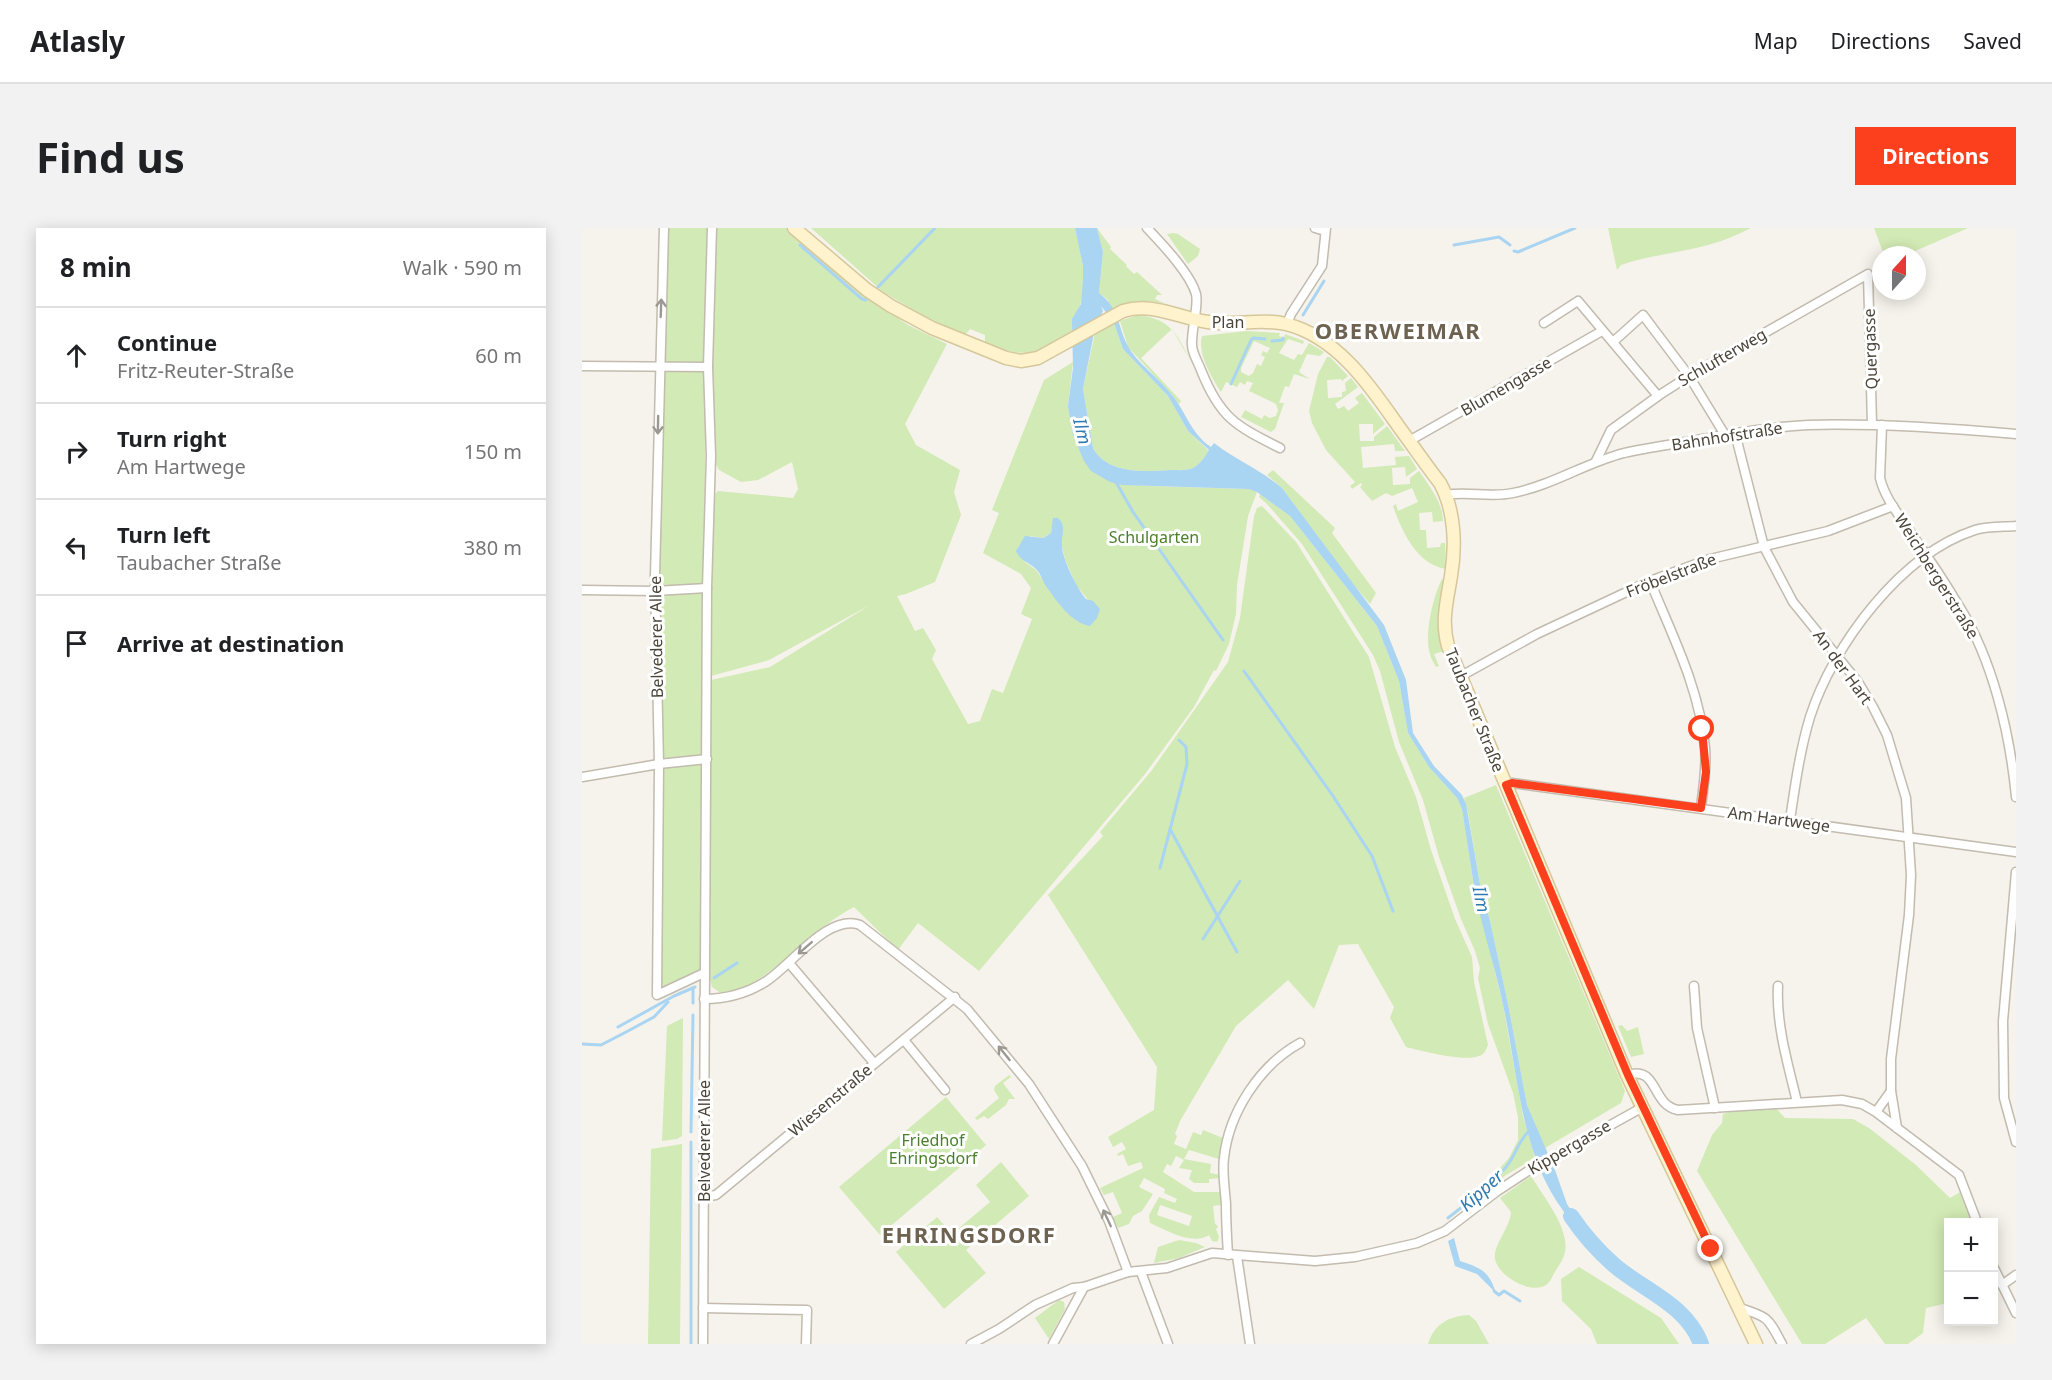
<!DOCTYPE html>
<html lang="en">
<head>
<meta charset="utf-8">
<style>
  :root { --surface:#fff; --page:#f2f2f2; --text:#202124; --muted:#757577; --line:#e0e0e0; --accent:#fc3f1d }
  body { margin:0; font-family:"Noto Sans",sans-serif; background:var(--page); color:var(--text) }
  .controls { position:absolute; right:18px; bottom:18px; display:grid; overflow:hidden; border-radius:0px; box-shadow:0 3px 15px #0003 }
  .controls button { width:54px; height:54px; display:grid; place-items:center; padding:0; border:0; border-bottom:2px solid var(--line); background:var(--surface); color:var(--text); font:30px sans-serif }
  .compass { position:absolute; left:1290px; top:18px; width:54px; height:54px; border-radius:50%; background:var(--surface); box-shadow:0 3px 15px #0003; rotate:21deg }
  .stop { position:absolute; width:18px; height:18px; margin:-14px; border:4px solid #fc3f1d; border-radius:50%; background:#fff }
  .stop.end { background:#fc3f1d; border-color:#fff; box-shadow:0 2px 6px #0008 }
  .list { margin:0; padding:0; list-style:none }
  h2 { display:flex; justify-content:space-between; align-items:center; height:78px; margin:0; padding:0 24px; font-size:26px }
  h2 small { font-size:20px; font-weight:400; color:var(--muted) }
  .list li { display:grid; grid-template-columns:39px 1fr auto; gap:18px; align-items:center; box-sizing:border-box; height:96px; padding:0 24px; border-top:2px solid var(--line) }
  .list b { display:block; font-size:22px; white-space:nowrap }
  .list p { margin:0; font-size:20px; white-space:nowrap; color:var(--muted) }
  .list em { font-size:20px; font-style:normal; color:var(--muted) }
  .icon { flex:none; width:33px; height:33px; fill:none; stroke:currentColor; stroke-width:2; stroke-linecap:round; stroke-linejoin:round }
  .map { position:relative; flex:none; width:1434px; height:1116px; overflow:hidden; border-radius:0px }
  header { display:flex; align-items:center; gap:36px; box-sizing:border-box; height:84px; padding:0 30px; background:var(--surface); border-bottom:2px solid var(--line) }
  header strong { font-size:28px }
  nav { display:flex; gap:33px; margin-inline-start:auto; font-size:21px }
  .intro { display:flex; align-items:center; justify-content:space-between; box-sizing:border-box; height:144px; padding:0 36px }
  h1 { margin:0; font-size:42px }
  .button { padding:15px 27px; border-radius:0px; background:var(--accent); color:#fff; font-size:21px; font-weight:700 }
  main { display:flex; gap:36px; padding:0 36px }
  aside { flex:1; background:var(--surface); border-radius:0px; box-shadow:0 3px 15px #0003 }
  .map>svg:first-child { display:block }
  .green { fill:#d2eab5; fill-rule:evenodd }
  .water { fill:#a9d4f2; fill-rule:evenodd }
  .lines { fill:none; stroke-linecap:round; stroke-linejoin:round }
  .stream { stroke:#a9d4f2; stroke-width:3 }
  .river { stroke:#a9d4f2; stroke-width:16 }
  .street-casing { stroke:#c2bbae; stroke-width:11 }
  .secondary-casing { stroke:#d6c79b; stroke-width:15 }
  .street { stroke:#fff; stroke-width:8 }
  .secondary { stroke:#fff3cd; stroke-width:12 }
  .oneway { stroke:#9c9892 }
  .route { stroke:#fc3f1d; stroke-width:8 }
  .labels { text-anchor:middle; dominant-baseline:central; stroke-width:6; stroke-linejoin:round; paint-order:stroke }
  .street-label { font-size:16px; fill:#4b4439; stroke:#fff }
  .park-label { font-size:16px; fill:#4a7f2a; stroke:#fff }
  .water-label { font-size:18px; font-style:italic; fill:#2e7ab2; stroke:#fff }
  .district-label { font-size:22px; font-weight:bold; letter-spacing:1.5px; fill:#6e6250; stroke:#fff }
</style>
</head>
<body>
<header>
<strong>Atlasly</strong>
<nav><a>Map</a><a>Directions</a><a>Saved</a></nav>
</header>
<div class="intro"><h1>Find us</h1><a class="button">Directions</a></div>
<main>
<aside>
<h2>8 min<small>Walk · 590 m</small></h2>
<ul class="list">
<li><svg class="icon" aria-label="ahead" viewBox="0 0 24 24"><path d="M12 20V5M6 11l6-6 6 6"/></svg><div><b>Continue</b><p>Fritz-Reuter-Straße</p></div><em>60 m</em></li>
<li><svg class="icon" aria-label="right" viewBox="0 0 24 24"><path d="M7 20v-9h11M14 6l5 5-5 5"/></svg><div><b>Turn right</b><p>Am Hartwege</p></div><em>150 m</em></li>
<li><svg class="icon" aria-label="left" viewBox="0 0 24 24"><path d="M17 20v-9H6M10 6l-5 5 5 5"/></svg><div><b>Turn left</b><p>Taubacher Straße</p></div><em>380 m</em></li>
<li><svg class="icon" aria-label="arrive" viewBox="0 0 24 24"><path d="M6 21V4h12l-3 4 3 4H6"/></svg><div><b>Arrive at destination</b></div></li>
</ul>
</aside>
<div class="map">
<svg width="1434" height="1116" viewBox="0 0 1434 1116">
  <rect width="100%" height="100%" fill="#f6f3ec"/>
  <g class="green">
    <path d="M86 0H125L119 742 77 764V357Z"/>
    <path d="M134 0H205L281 66 326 97 365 116 323 196 334 217 378 242 372 264 379 287 353 354 324 366 315 368 333 403 341 400 354 422 350 431 386 496 398 493 410 461 421 465 450 391 439 386 449 360 439 346 401 325 417 285 410 282 462 152 491 134 486 178 489 191 528 254 567 258 666 261 675 264 666 288 655 357 654 386 647 416 634 443 632 442 612 479 563 546 397 743 336 695 316 722 272 679C224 703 194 755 140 766L130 759 127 749 129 452 188 439 288 377 187 432 129 448 130 269 136 263 211 270 216 261 210 234 176 252 159 254 137 242 129 228 126 139ZM469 300 479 314 483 331 494 357 507 373 496 394 475 372 454 342 442 333 436 319 448 308 462 310 469 305Z"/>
    <path d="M229 0H493C498 24 507 52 498 77 494 89 490 90 491 104 451 126 447 132 403 115V107L388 101 383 107 338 86 300 63Z"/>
    <path d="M515 0 529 19 528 21 545 37 544 38 552 46 555 44 580 67H575L573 71 582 75C560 72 551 71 531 82L525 71 517 65 521 24Z"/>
    <path d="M1026 0H1169C1155 7 1141 13 1126 17 1097 25 1068 27 1039 37L1035 42Z"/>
    <path d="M1292 0H1386L1324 27H1302Z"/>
    <path d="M591 5 596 6 618 21 616 28 606 36 585 6Z"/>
    <path d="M556 87C589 91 595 106 609 134L590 101 559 130 599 173 597 176 590 167 546 119 538 93Z"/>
    <path d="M532 95 541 121 586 168 606 203 627 223C623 229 618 236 611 240 605 243 595 242 588 242 562 244 525 246 511 220L501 161 513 105Z"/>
    <path d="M664 103 698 105 697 108 702 110 703 106 722 113 721 116 706 111 697 125 712 132 716 126 720 127 727 115 742 124 738 128 725 126 717 144 728 151 712 146 707 159 703 158 697 175H702L693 201 689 204 659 189 663 182 680 191 682 187 688 190 694 188 696 182 694 176 667 163 671 155 665 153 663 157 658 154 655 159 644 154 639 164C630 150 615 125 620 108ZM672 113 688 120 685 125 681 123 679 127 683 129 679 138 675 136 671 145 667 148 659 144V140Z"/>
    <path d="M745 129H748L766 148 760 153 759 151 745 152 746 170 760 169V164L764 163 763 155 769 150 776 159 753 176 756 181 762 178 766 183 777 175 773 170 780 165 803 196 791 206V196H777L778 213H792V209L805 198 823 223H813L812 216 779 219 781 240 814 237 813 229 827 228 835 241 824 249 823 239 810 240 811 257 828 256V250L837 243C848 259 860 273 861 293L851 294 850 284 837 285 838 302H844L845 320 858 319 859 315H863L864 341C834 336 820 303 811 278L814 276 816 283 836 274 830 260 810 268 804 265 790 273 778 259 780 257 779 255 770 261 768 258 773 254 744 222 730 195 727 183 736 146Z"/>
    <path d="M691 242 753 300 750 305 794 365 788 376 767 351 700 260 685 247Z"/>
    <path d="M678 266 708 288 795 398 817 453 826 505 847 539 875 570 880 581 892 658 921 777 941 888 953 930 924 947 867 991 866 989 905 954 927 930 936 912V889L931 865 906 796 896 750 898 740 893 723 879 691 857 629 841 572 817 514 798 443 791 427 720 316 685 276 677 269Z"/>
    <path d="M680 278 714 314 787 429 813 519 834 569 849 622 873 691 890 729 892 754 906 817C904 822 902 827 897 828 882 834 840 823 824 819L808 790 812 779 776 716 757 717 732 781 706 752 654 798 598 893 593 906 595 908 592 916 604 921 611 904 619 907 621 902 641 910 637 931 607 922 602 931 629 936 628 945 639 947V950L627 951V955H612L607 951 610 942 597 940 602 932 594 928 589 938 585 936 581 944 612 964H640L639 977 631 978 633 995 636 999 634 1001 637 1009 635 1014 630 1013 627 1007C610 1018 584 1002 568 995L567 987 577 969 593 975 595 971 582 965 583 961 562 950 557 959 571 966 560 983 551 988 547 996 536 1000 531 989 540 985 531 964 522 967 518 960 561 940 559 934 546 938 541 926 536 928 535 926 544 921 540 914 531 919 526 909 572 882 575 839 466 667 521 608 518 604 570 542 646 434 658 390 672 288 675 280ZM578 977 610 988 607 998 575 987Z"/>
    <path d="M860 351H864L862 423 852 426 857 438 854 439C852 435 849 431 848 426 842 407 851 368 860 351Z"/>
    <path d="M914 557 1043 863 1039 875 963 920 945 877 926 776 908 693 898 656 886 585 882 570Z"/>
    <path d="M101 790 100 908 95 911 80 913 85 798Z"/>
    <path d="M1040 797 1045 803 1056 799 1062 826 1049 829 1036 798Z"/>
    <path d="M427 847 429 849 421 855 433 871H427L424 877 406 891 402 888 395 892 393 890 417 870 412 862 413 858Z"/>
    <path d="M364 869 404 917 298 1007 257 959Z"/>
    <path d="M1194 880 1203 890 1271 891 1287 900 1334 937 1368 970 1380 963 1389 988 1384 994H1366V1075L1344 1080 1341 1105 1326 1116H1303L1284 1090 1243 1116H1220L1115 943 1130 907 1140 895 1141 886 1154 882Z"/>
    <path d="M100 916 98 1116H66L69 921Z"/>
    <path d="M419 934 447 968 384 1022 404 1045 362 1081 314 1024 355 989 370 1006 408 974 394 957Z"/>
    <path d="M949 948C961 968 979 989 983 1012 985 1025 981 1032 974 1042 971 1046 969 1054 964 1057 949 1067 916 1048 913 1031 911 1017 928 1000 929 984L918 970Z"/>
    <path d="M597 1012 614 1015 623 1019 597 1030 572 1035 576 1019Z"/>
    <path d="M997 1039 1079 1090 1097 1116H1015L1009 1101 980 1073 979 1051Z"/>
    <path d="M477 1072 482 1074 483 1081 467 1111 453 1090Z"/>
    <path d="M887 1087 894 1093 907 1116H846C852 1096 867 1088 887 1087Z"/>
  </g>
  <g class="water">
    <path d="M493 0H515L521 24 517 65C539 82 535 98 546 118 553 133 579 152 590 167 604 184 609 206 629 219L632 215C654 232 679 242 700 260L802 397 824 452 831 505 852 538 880 567 884 576 898 656 908 693 926 776 945 877 973 942 985 976 998 996 1000 1005C938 942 939 859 921 777 913 738 899 698 892 658 888 633 884 607 880 581L875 570 847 539 826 505 817 453 795 398 708 288 675 264 666 261 540 257 528 254 509 243 502 233 491 207 486 178 491 140 490 91 499 76 501 53V38ZM519 78 532 95 541 121 586 168 606 203 627 222C623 229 618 236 611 240 605 243 595 242 588 242 562 244 525 246 511 220L501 161 513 100 521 83Z"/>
    <path d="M471 290H476C485 298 479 307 480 317 480 331 495 360 504 371L511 373 518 381 515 390 508 398C489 395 474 372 464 358 460 352 459 346 454 341 447 334 438 333 434 323L443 308 462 310 469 305Z"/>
    <path d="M872 1010 878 1033C899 1040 907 1043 914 1065L895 1046 873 1038 866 1013Z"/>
  </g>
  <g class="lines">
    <g class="stream">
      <path d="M218 17 280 71 284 72"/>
      <path d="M872 17 917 9 928 17"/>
      <path d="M932 23 936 24 993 0"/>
      <path d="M296 59 353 0"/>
      <path d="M721 87 742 53"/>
      <path d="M690 113 701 112V110"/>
      <path d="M649 156 669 112 671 110 683 111"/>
      <path d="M534 254 551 284 641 412"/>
      <path d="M662 443 751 568 790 628 811 683"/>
      <path d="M588 601 655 724"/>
      <path d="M578 640 605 536 604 519 597 512"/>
      <path d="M621 711 658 653"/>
      <path d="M132 750 155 735"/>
      <path d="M111 761V775"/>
      <path d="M36 799 92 768 113 759"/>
      <path d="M0 816 19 817 46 803 72 789 86 774"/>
      <path d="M109 904 111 787"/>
      <path d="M109 914V1116"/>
      <path d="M866 990C886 974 908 958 924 939 934 927 936 913 947 903"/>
      <path d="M912 1063 917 1067 922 1063 938 1073"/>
    </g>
    <path class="river" d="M989 988C1001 1006 1015 1022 1032 1037 1061 1062 1105 1077 1119 1116"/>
    <defs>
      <g id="street">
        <path d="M82 0 73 348 77 536 75 767 122 745"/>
        <path d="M565 0C580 16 608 45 614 66 617 78 609 102 610 117 610 125 616 134 619 142 638 190 654 198 698 220"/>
        <path d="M733 0 743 3"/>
        <path d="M962 95 996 73 1076 168"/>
        <path d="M705 96 709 86 740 38 744 0"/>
        <path d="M1031 114 1061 87 1107 148 1143 207"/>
        <path d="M0 138 126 139"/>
        <path d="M1300 197 1298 250C1303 271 1318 288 1329 305 1346 329 1362 353 1377 378 1411 432 1428 506 1434 569"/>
        <path d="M1153 205 1182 319 1211 374 1276 454 1291 479 1305 507 1324 570 1329 647 1327 687 1309 831V863L1315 900"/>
        <path d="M827 213 1020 103"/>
        <path d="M1014 233 1029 202 1076 168 1107 148 1286 46 1290 196"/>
        <path d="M864 267C886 263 908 270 931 265 971 257 1003 235 1042 225 1064 220 1086 217 1109 213 1147 206 1186 199 1226 197 1295 195 1365 200 1434 206"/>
        <path d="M1068 353C1090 407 1118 461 1123 520 1125 540 1121 560 1119 580"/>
        <path d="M0 362 73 363 125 360"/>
        <path d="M879 448 955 406 1068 353 1128 331 1246 303 1311 278"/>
        <path d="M0 549 77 536 125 531"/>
        <path d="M924 557 930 555 1434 624"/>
        <path d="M1208 592C1213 558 1218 522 1228 489 1251 417 1319 326 1393 302 1406 298 1421 299 1434 298"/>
        <path d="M1434 644 1421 793 1422 870 1434 914"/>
        <path d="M207 735 292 835"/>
        <path d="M1112 758 1115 800 1133 880"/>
        <path d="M1196 758C1194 797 1206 836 1215 874"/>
        <path d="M122 771C145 771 164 766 183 754 209 738 246 685 278 697L385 781 447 856 500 938 527 993 546 1044"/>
        <path d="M322 812 363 862"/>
        <path d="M1045 847C1077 837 1068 876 1096 882L1260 872 1280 876 1294 884 1377 947 1395 994"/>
        <path d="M1294 884 1309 863"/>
        <path d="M121 969 134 967 373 769"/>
        <path d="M646 1027C645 1010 644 993 644 976 643 961 640 945 642 930 647 884 678 837 718 815"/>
        <path d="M655 1028 668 1116"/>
        <path d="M1412 1040 1434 1085"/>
        <path d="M559 1044 586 1116"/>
        <path d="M1420 1057 1434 1047"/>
        <path d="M121 1080 225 1082 224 1116"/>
        <path d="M1158 1080C1187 1089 1186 1090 1200 1116"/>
        <path d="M121 1116 125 360 129 228 126 139 130 0"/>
        <path d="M389 1116 417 1101 453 1077 491 1060 502 1059 546 1044 585 1040 630 1025 733 1033 773 1029 835 1015 863 1003 914 964 946 943 1061 879"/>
        <path d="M471 1116 502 1059"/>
      </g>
      <path id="secondary" d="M212 0 285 62 309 78 350 100 424 130 439 133 456 130 541 83C571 74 597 90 626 94 652 98 678 90 704 96 756 109 789 159 817 199 831 218 844 237 858 255 873 282 874 318 869 348 865 373 859 393 866 418L1045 847 1174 1116"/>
    </defs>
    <use href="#street" class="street-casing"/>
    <use href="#secondary" class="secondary-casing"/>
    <use href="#street" class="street"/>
    <use href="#secondary" class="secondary"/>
  </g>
  <defs><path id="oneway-shaft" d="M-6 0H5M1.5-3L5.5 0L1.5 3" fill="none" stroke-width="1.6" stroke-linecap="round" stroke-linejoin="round" transform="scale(1.5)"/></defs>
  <g class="oneway">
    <use href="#oneway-shaft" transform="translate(79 80) rotate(-88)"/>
    <use href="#oneway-shaft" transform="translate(76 197) rotate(91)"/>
    <use href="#oneway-shaft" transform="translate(223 720) rotate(139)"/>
    <use href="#oneway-shaft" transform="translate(422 825) rotate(-129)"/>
    <use href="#oneway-shaft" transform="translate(525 990) rotate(-115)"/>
  </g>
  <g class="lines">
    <path class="route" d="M1120 501 1124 544 1119 580 930 555 924 557 1046 847 1129 1021"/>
  </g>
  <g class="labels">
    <g class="street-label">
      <text x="646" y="94">Plan</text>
      <text transform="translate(1288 121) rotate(-92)">Quergasse</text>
      <text transform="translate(1140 129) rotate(-30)">Schlufterweg</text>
      <text transform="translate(924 158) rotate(-30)">Blumengasse</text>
      <text transform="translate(1145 208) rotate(-9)">Bahnhofstraße</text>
      <text transform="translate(1089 347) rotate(-21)">Fröbelstraße</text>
      <text transform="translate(1355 348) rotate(58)">Weichbergerstraße</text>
      <text transform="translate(74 409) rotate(-91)">Belvederer Allee</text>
      <text transform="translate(1261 439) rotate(54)">An der Hart</text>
      <text transform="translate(893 482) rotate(68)">Taubacher Straße</text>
      <text transform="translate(1197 591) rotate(8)">Am Hartwege</text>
      <text transform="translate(248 872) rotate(-40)">Wiesenstraße</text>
      <text transform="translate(122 913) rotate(-90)">Belvederer Allee</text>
      <text transform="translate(987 919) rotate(-30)">Kippergasse</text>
    </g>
    <g class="park-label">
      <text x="572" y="309">Schulgarten</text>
      <text x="351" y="912">Friedhof<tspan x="351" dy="18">Ehringsdorf</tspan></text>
    </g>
    <g class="water-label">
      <text transform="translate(501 203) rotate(76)">Ilm</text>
      <text transform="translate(900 671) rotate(78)">Ilm</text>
      <text transform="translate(899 962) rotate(-42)">Kipper</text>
    </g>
    <g class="district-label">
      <text x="816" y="102">OBERWEIMAR</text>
      <text x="387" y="1006">EHRINGSDORF</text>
    </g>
  </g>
</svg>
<div class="controls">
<button>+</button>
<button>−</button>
</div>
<svg class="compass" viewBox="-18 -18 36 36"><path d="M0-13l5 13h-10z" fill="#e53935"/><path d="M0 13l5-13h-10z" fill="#757577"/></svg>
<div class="stop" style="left:1120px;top:501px"></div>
<div class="stop end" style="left:1129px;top:1021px"></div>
</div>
</main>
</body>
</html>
